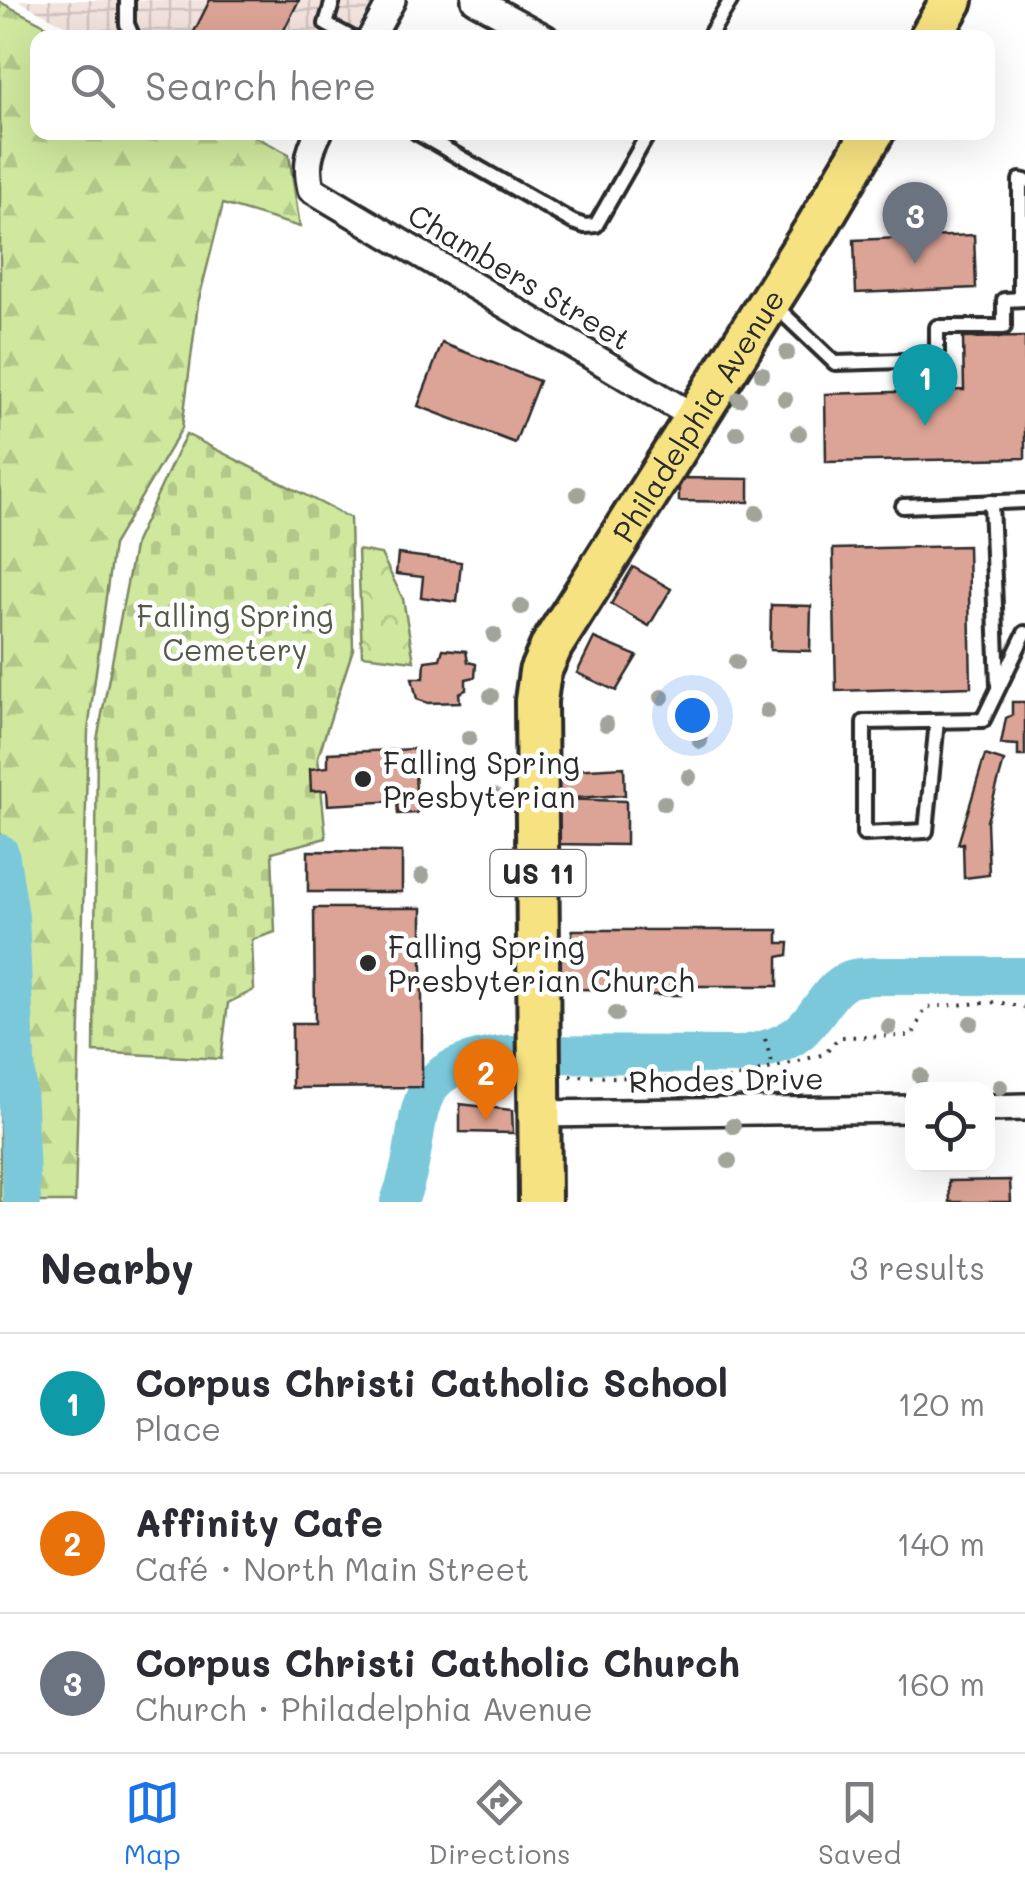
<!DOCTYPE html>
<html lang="en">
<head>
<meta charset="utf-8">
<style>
  :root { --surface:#fff; --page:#f2f2f3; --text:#2b2b33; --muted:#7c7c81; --line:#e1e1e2; --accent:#1a73e8 }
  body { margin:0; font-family:Mali,sans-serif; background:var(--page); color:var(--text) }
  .controls { position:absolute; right:30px; bottom:30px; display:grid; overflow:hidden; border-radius:20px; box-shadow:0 10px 40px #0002 }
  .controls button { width:90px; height:90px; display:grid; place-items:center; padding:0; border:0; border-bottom:2px solid var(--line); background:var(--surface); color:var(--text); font:50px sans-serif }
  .you { position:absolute; left:692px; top:715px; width:35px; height:35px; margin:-25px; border:8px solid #fff; border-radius:50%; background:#1a73e8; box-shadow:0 0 0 15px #1a73e833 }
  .badge { display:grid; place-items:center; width:65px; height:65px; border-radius:50%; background:var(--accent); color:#fff; font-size:32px; font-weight:700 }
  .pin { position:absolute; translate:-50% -82px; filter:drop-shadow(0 2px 5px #0008) }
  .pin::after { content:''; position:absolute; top:52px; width:35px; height:30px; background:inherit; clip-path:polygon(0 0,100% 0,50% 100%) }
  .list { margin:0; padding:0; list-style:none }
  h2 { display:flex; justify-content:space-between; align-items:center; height:130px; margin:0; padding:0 40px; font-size:42px }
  h2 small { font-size:32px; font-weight:400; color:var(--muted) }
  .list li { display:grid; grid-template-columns:65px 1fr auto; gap:30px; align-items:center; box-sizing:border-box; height:140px; padding:0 40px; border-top:2px solid var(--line) }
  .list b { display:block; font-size:38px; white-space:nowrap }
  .list p { margin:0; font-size:32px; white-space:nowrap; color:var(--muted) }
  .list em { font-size:32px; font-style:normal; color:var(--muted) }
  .icon { flex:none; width:55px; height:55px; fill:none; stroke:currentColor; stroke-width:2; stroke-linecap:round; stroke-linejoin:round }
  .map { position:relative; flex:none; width:1025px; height:1202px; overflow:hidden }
  .search { position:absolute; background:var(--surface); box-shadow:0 10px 40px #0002; left:30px; right:30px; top:30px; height:110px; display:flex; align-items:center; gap:25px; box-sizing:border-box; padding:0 35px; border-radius:20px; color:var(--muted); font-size:38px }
  .sheet { height:550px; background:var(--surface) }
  nav { display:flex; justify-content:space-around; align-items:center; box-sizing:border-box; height:140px; border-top:2px solid var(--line); background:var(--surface); font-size:28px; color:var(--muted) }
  nav a { display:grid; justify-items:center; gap:5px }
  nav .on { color:var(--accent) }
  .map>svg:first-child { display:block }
  .industrial { fill:url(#industrial-grid) }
  .forest { fill:url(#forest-firs); stroke:#7d8a64; stroke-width:2.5 }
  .cemetery { fill:url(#cemetery-stones); stroke:#7d8a64; stroke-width:2.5 }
  .park { fill:url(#park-crowns); stroke:#7d8a64; stroke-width:2.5 }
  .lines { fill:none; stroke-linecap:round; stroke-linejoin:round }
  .river { stroke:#7cc8db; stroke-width:38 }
  .building { fill:#dca496; stroke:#2b2b2b; stroke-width:2.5 }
  .service-casing { stroke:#2b2b2b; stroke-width:20 }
  .minor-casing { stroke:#2b2b2b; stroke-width:32 }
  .primary-casing { stroke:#2b2b2b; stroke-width:48 }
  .path { stroke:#2b2b2b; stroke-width:4; stroke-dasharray:2.5 8; stroke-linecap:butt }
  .service { stroke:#fff; stroke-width:12 }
  .minor { stroke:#fff; stroke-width:25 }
  .primary { stroke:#f6e281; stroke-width:40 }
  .tree { fill:#a1a49a }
  .poi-dot { fill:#2b2b2b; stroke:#fff; stroke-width:4 }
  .labels { text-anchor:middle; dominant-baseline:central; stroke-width:9; stroke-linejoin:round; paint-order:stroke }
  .shield { fill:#fff; stroke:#6b6b6b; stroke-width:2.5 }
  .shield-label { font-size:28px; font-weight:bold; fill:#2b2b2b }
  .street-label { font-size:30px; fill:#2b2b2b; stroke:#fff }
  .park-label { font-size:30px; fill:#545a48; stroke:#fff }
  .poi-label { font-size:30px; fill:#2b2b2b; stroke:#fff; text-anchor:start }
</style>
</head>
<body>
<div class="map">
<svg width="1025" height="1202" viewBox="0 0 1025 1202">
  <defs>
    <pattern id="industrial-grid" width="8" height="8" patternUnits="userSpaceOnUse" patternTransform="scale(2.5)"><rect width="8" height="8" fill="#f4e4e0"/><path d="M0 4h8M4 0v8" fill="none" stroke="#d1c4c0"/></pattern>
    <pattern id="forest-firs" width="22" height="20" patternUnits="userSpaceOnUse" patternTransform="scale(2.5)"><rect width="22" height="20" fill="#cfe89e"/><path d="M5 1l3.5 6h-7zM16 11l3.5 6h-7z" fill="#b2c788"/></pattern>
    <pattern id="cemetery-stones" width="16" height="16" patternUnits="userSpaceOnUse" patternTransform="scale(2.5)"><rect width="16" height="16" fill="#cfe89e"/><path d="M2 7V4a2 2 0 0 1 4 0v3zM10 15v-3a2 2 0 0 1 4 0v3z" fill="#b2c788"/></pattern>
    <pattern id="park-crowns" width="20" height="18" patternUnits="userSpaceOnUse" patternTransform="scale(2.5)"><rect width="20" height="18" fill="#cfe89e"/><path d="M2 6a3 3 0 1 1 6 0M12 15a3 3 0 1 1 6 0" fill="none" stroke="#b2c788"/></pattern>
  </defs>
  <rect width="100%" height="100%" fill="#fff"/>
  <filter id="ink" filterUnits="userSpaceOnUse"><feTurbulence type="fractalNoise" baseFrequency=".01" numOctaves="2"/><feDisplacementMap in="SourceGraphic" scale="20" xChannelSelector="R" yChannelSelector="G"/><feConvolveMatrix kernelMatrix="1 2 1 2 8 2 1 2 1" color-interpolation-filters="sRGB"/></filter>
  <g filter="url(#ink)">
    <path class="industrial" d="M17 0H373L352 38 88 37Z"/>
    <path class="forest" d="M0 2 68 37 38 38V132L248 133 289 154 300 227 223 204 198 303 182 428 113 545 88 731 75 1202H0Z"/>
    <path class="cemetery" d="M186 434 350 518 353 649 318 757 326 838 272 852 275 932 252 940 254 990 228 1003 221 1059 94 1052 97 740 135 542Z"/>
    <path class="park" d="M358 550 381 554 403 599 414 661 362 655Z"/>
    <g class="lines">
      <g class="river">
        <path d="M0 853 10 916 22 1202"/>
        <path d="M399 1202C431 1120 393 1067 509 1054L741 1055C762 1050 783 1046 800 1032 818 1017 828 988 850 979 856 977 866 977 873 976H1025"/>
      </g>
    </g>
    <g class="building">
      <path d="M210 0H299L280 38H191Z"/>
      <path d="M974 235 976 288 856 293 854 240Z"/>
      <path d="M1025 337V458L826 462 825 394 964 390 963 338Z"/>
      <path d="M442 343 539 381 515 443 418 406Z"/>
      <path d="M679 478 749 479V502L679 501Z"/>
      <path d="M968 546 971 687 836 691 833 549Z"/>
      <path d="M398 554 461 562 457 602 421 597 423 577 396 574Z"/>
      <path d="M633 567 671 589 649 626 611 604Z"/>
      <path d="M771 605 811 606 810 651 770 650Z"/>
      <path d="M594 638 637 656 616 691 577 673Z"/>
      <path d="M443 649 466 651 468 662 476 664 475 677 466 679V690L459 693 460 702 428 703 417 699 412 678H424L425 661 440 659Z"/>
      <path d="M1012 702H1025V756H1018V745L1001 744 1006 718 1012 715Z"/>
      <path d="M414 749 417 813 398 814 397 801 328 805 327 790 311 791 310 769 328 767V753Z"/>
      <path d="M985 755 1004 761 987 821 989 875 964 878 963 843 958 844Z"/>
      <path d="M624 767 625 795 555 799 553 771Z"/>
      <path d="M555 799 626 801V845L553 844Z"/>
      <path d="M308 851 402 852V892H308Z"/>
      <path d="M314 908H422V1087L292 1088V1023H315Z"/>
      <path d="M572 930H778V943H789L788 955 778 957V986H680L681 995H648V990L575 989V977H557V942H572Z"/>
      <path d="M460 1104 512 1110 513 1133 460 1132Z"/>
      <path d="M1010 1180 1011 1202H950L949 1181Z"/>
    </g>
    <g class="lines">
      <defs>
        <g id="service">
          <path d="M127 0V24L133 38"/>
          <path d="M333 0 326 24 352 38"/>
          <path d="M708 38 731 0"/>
          <path d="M416 132 573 222 585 226 596 225 649 132"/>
          <path d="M1020 299V180L1025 181"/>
          <path d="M772 303 835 363 937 360V327H1004V300L1025 299"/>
          <path d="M991 502 998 685"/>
          <path d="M903 506 1025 501"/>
          <path d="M937 721 926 831 864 834V722L983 720 1025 633"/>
        </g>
        <g id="minor">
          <path d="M475 0 545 38"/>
          <path d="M371 38 392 0"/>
          <path d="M319 132C308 153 306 167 311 189L696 418"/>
          <path d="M988 1108 1025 1107"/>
          <path d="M540 1114 912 1109"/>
        </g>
        <g id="primary">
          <path d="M930 38 952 0"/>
          <path id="s1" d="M540 1202 536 701 540 672 552 645 816 228 873 132"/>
        </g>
      </defs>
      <use href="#service" class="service-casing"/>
      <use href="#minor" class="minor-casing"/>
      <use href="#primary" class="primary-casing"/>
      <g class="path">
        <path d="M765 1039 772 1063"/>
        <path d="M570 1076 726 1080 825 1054 839 1037 912 1036 926 1007 997 1002 1025 1007"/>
      </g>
      <use href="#service" class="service"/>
      <use href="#minor" class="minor"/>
      <use href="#primary" class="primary"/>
    </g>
    <g class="tree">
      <circle cx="787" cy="353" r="8"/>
      <circle cx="762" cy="374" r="8"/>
      <circle cx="739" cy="399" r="8"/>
      <circle cx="785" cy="399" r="8"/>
      <circle cx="737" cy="433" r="8"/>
      <circle cx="799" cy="433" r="8"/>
      <circle cx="578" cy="494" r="8"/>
      <circle cx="757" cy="513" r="8"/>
      <circle cx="521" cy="607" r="8"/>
      <circle cx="494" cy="635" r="8"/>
      <circle cx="736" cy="662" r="8"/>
      <circle cx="491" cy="696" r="8"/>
      <circle cx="662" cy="697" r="8"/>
      <circle cx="767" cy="711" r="8"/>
      <circle cx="606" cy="724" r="8"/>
      <circle cx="469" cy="738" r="8"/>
      <circle cx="700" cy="741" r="8"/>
      <circle cx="689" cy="777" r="8"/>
      <circle cx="494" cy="796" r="8"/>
      <circle cx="664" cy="803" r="8"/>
      <circle cx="422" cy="876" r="8"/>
      <circle cx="616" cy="1014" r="8"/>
      <circle cx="971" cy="1023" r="8"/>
      <circle cx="889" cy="1027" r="8"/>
      <circle cx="920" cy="1076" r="8"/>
      <circle cx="1000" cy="1087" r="8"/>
      <circle cx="733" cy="1126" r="8"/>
      <circle cx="729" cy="1161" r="8"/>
    </g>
  </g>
  <g class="poi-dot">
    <circle cx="363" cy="779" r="10"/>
    <circle cx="368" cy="963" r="10"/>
  </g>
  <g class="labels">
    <rect class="shield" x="490.5" y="850" width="95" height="46" rx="8"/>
    <g class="shield-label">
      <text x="538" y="873">US 11</text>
    </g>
    <g class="street-label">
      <text transform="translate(520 276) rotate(31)">Chambers Street</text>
      <text stroke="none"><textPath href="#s1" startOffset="832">Philadelphia Avenue</textPath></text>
      <text transform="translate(726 1079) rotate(-1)">Rhodes Drive</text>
    </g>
    <g class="park-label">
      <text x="235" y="615">Falling Spring<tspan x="235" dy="34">Cemetery</tspan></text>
    </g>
    <g class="poi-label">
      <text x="383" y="762">Falling Spring<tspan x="383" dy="34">Presbyterian</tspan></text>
      <text x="388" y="946">Falling Spring<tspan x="388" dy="34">Presbyterian Church</tspan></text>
    </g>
  </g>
</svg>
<div class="controls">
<button><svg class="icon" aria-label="locate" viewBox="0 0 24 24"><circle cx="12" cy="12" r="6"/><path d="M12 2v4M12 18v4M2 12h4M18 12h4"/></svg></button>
</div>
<div class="you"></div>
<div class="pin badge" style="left:925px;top:426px;background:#0f9aa8">1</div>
<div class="pin badge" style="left:486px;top:1121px;background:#e8710a">2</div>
<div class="pin badge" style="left:915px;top:264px;background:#6b7280">3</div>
<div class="search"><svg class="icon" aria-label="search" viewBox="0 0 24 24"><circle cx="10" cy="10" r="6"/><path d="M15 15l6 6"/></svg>Search here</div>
</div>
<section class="sheet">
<h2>Nearby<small>3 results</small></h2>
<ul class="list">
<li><span class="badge" style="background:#0f9aa8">1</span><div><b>Corpus Christi Catholic School</b><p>Place</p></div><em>120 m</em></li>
<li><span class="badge" style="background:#e8710a">2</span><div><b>Affinity Cafe</b><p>Café · North Main Street</p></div><em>140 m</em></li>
<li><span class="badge" style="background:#6b7280">3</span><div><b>Corpus Christi Catholic Church</b><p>Church · Philadelphia Avenue</p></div><em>160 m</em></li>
</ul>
</section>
<nav>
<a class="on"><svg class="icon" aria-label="map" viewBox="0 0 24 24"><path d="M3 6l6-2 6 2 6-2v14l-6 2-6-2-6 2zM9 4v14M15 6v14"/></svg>Map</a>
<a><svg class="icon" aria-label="directions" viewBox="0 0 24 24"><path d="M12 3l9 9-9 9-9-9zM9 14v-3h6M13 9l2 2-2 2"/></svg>Directions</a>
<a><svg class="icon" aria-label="saved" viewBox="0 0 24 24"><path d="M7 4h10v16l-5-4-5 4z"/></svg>Saved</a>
</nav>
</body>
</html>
